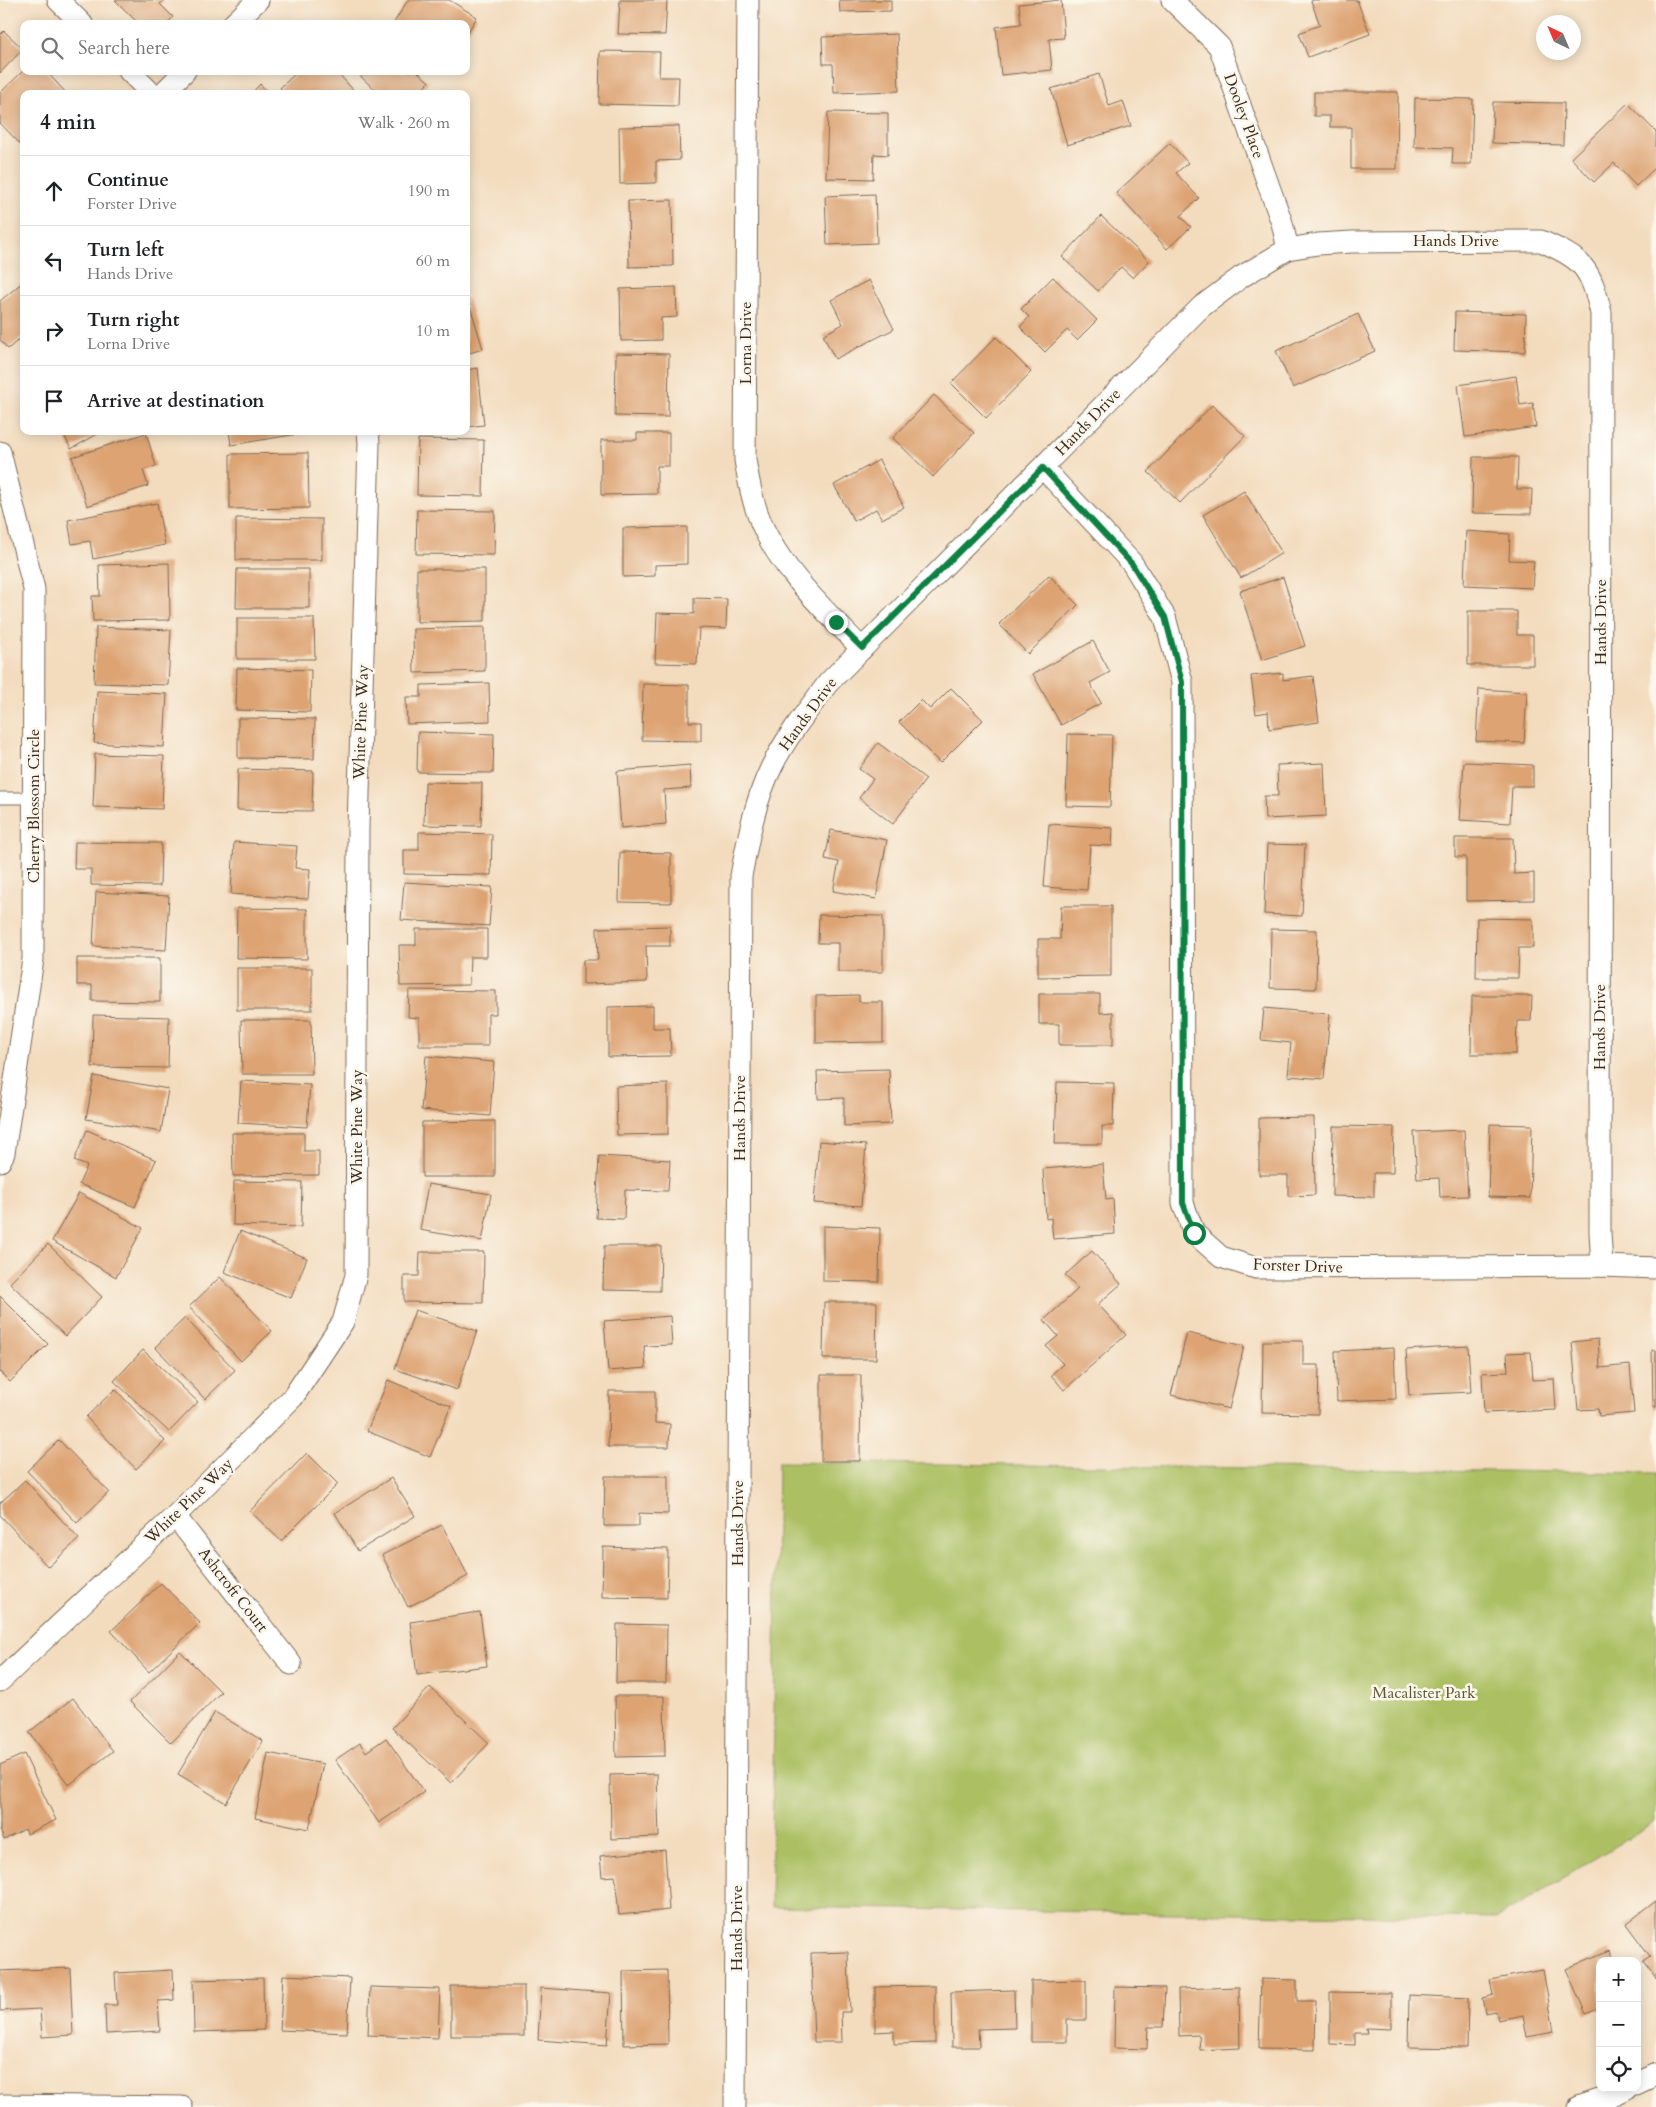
<!DOCTYPE html>
<html lang="en">
<head>
<meta charset="utf-8">
<style>
  :root { --surface:#fff; --page:#f6f6f6; --text:#202124; --muted:#757577; --line:#e0e0e0 }
  body { margin:0; font-family:Cardo,serif; background:var(--page); color:var(--text) }
  .controls { position:absolute; right:15px; bottom:15px; display:grid; overflow:hidden; border-radius:10px; box-shadow:0 2px 12px #0003 }
  .controls button { width:45px; height:45px; display:grid; place-items:center; padding:0; border:0; border-bottom:1px solid var(--line); background:var(--surface); color:var(--text); font:25px sans-serif }
  .compass { position:absolute; left:1536px; top:15px; width:45px; height:45px; border-radius:50%; background:var(--surface); box-shadow:0 2px 12px #0003; rotate:316deg }
  .stop { position:absolute; width:15px; height:15px; margin:-11px; border:4px solid #0b8043; border-radius:50%; background:#fff }
  .stop.end { background:#0b8043; border-color:#fff; box-shadow:0 1px 5px #0008 }
  .list { margin:0; padding:0; list-style:none }
  h2 { display:flex; justify-content:space-between; align-items:center; height:65px; margin:0; padding:0 20px; font-size:21px }
  h2 small { font-size:16px; font-weight:400; color:var(--muted) }
  .list li { display:grid; grid-template-columns:32px 1fr auto; gap:15px; align-items:center; box-sizing:border-box; height:70px; padding:0 20px; border-top:1px solid var(--line) }
  .list b { display:block; font-size:19px; white-space:nowrap }
  .list p { margin:0; font-size:16px; white-space:nowrap; color:var(--muted) }
  .list em { font-size:16px; font-style:normal; color:var(--muted) }
  .icon { flex:none; width:28px; height:28px; fill:none; stroke:currentColor; stroke-width:2; stroke-linecap:round; stroke-linejoin:round }
  .map { position:relative; flex:none; width:1656px; height:2107px; overflow:hidden }
  .search { position:absolute; background:var(--surface); box-shadow:0 2px 12px #0003; left:20px; top:20px; width:450px; height:55px; display:flex; align-items:center; gap:12px; box-sizing:border-box; padding:0 18px; border-radius:10px; color:var(--muted); font-size:19px }
  .panel { position:absolute; background:var(--surface); box-shadow:0 2px 12px #0003; left:20px; top:90px; width:450px; height:345px; border-radius:10px }
  .map>svg:first-child { display:block }
  .green { fill:#acc064; stroke:#747541 }
  .building { fill:#dda372 }
  .lines { fill:none; stroke-linecap:round; stroke-linejoin:round }
  .lane-casing { stroke:#7b6856; stroke-width:13 }
  .street-casing { stroke:#7b6856; stroke-width:23 }
  .lane { stroke:#fff; stroke-width:11 }
  .street { stroke:#fff; stroke-width:21 }
  .route { stroke:#0b8043; stroke-width:6 }
  .labels { text-anchor:middle; dominant-baseline:central; stroke-width:5; stroke-linejoin:round; paint-order:stroke }
  .street-label { font-size:16px; fill:#3b2a1e; stroke:#fbf7ec }
  .park-label { font-size:16px; fill:#5d5733; stroke:#fbf7ec }
</style>
</head>
<body>
<div class="map">
<svg width="1656" height="2107" viewBox="0 0 1656 2107">
  <rect width="100%" height="100%" fill="#fbf7ec"/>
  <filter id="ink" filterUnits="userSpaceOnUse"><feTurbulence type="fractalNoise" baseFrequency=".02" numOctaves="2"/><feDisplacementMap in="SourceGraphic" scale="10" xChannelSelector="R" yChannelSelector="G"/><feConvolveMatrix kernelMatrix="1 2 1 2 8 2 1 2 1" color-interpolation-filters="sRGB"/></filter>
  <filter id="wash" filterUnits="userSpaceOnUse"><feTurbulence type="fractalNoise" baseFrequency=".0096" numOctaves="4" result="noise"/><feDisplacementMap in="SourceGraphic" scale="20" xChannelSelector="R" yChannelSelector="G"/><feGaussianBlur stdDeviation="1.12" result="paint"/><feColorMatrix in="noise" values="0 0 0 0 0 0 0 0 0 0 0 0 0 0 0 0 0 1.4 0 .05"/><feComposite in="paint" operator="in"/></filter>
  <g filter="url(#wash)">
    <rect width="100%" height="100%" fill="#f3dcbe"/>
    <path class="green" d="M778 1462 1656 1473V1822L1497 1918 771 1907Z"/>
    <g id="blocks">
      <g class="building">
        <path d="M115 0H165L160 4 173 17 167 24H139Z"/>
        <path d="M408 0H449L477 17 466 35V24H393Z"/>
        <path d="M620 0H667L665 35 618 34Z"/>
        <path d="M839 0H891V11L840 12Z"/>
        <path d="M1061 0 1064 38 1049 39 1052 70 1001 75 996 27 1021 24 1019 4Z"/>
        <path d="M1314 0H1357L1370 34 1308 57 1299 33 1320 25 1311 1Z"/>
        <path d="M4 31 23 49 0 73V35Z"/>
        <path d="M897 34 899 91 834 93 833 64H823L822 37Z"/>
        <path d="M600 51 660 52 659 77H679L678 106 599 104Z"/>
        <path d="M23 71H46L67 94H24L23 147 0 123V93Z"/>
        <path d="M298 71H336L357 94H285L280 88Z"/>
        <path d="M355 71H417L429 82 418 94H379Z"/>
        <path d="M1099 74 1109 106 1123 101 1131 126 1067 145 1051 89Z"/>
        <path d="M260 84 269 94H251Z"/>
        <path d="M1314 92H1398L1397 169H1351V127H1330V116H1314Z"/>
        <path d="M1415 98 1473 99 1471 164H1452L1453 148 1414 147Z"/>
        <path d="M1493 102 1564 103 1563 145 1492 143Z"/>
        <path d="M1628 103 1656 132V167L1636 186 1614 163 1594 182 1571 158Z"/>
        <path d="M828 112 888 113V155L874 154 873 179 826 178Z"/>
        <path d="M679 126 680 160 656 161V183L620 184 619 127Z"/>
        <path d="M1170 143 1188 163 1176 173 1199 198 1180 216 1191 227 1167 249 1116 193Z"/>
        <path d="M875 194 877 243 827 245 825 196Z"/>
        <path d="M672 200 673 266 629 267 628 201Z"/>
        <path d="M1101 216 1149 261 1133 278 1121 267 1098 291 1062 257Z"/>
        <path d="M1053 277 1097 320 1077 340 1067 330 1045 352 1020 327 1029 317 1021 309Z"/>
        <path d="M869 280 894 329 835 359 823 335 843 324 831 300Z"/>
        <path d="M24 281V335L8 349 0 340V301Z"/>
        <path d="M676 287 677 317 661 318V340L621 341 620 289Z"/>
        <path d="M468 299 483 349 466 354V300Z"/>
        <path d="M1455 312 1526 314 1525 352 1454 350Z"/>
        <path d="M1358 314 1375 351 1293 388 1276 351Z"/>
        <path d="M996 337 1031 372 986 418 951 383Z"/>
        <path d="M616 353 669 354 668 417 615 416Z"/>
        <path d="M478 368 484 425 466 427V370Z"/>
        <path d="M1516 376 1520 405 1533 403 1536 427 1465 437 1458 385Z"/>
        <path d="M934 395 974 433 933 477 893 438Z"/>
        <path d="M1212 405 1245 436 1180 503 1148 472Z"/>
        <path d="M62 431H103L71 449Z"/>
        <path d="M229 431H304V433L231 445Z"/>
        <path d="M146 433 156 466 143 470 148 486 87 506 72 457Z"/>
        <path d="M637 433H669V466H657V494L601 495V440H637Z"/>
        <path d="M418 439 484 440 483 496 417 495Z"/>
        <path d="M308 453 309 508 230 509V454Z"/>
        <path d="M1473 457H1518L1517 489H1532L1531 514 1472 513Z"/>
        <path d="M879 460 904 507 882 519 876 509 854 521 834 485Z"/>
        <path d="M1244 491 1282 553 1241 578 1203 515Z"/>
        <path d="M157 503 165 545 93 559 90 541 72 544 68 520Z"/>
        <path d="M417 510 495 511 494 555 416 554Z"/>
        <path d="M236 518 322 519V560H236Z"/>
        <path d="M687 527V564L655 565V576L623 577V528Z"/>
        <path d="M1466 531 1510 534 1509 560 1534 561 1532 588 1464 585Z"/>
        <path d="M169 563 170 620 93 621 92 596H100L99 565Z"/>
        <path d="M237 569H309V608H236Z"/>
        <path d="M417 569H485V621L417 622Z"/>
        <path d="M1049 575 1078 605 1028 654 999 624Z"/>
        <path d="M1283 577 1305 646 1262 660 1240 591Z"/>
        <path d="M694 598 727 599 726 629 699 628 697 664 655 663 657 613 694 614Z"/>
        <path d="M1468 611H1517V635H1533V665H1468Z"/>
        <path d="M237 618H314L315 659H237Z"/>
        <path d="M96 627 171 630 168 685 94 683Z"/>
        <path d="M485 627V671L414 673 413 629Z"/>
        <path d="M1093 641 1110 672 1090 683 1101 703 1061 725 1033 674Z"/>
        <path d="M237 668 311 670 310 712 236 710Z"/>
        <path d="M1283 673V680L1313 676 1319 722 1269 729 1268 712 1256 714 1251 676Z"/>
        <path d="M489 683 490 721 407 724 406 697H421V685Z"/>
        <path d="M643 684 689 685V722H701V741L642 740Z"/>
        <path d="M951 688 983 720 940 763 899 722 921 700 930 709Z"/>
        <path d="M1479 689 1527 692 1524 743 1476 741Z"/>
        <path d="M97 691 167 694 164 747 94 743Z"/>
        <path d="M238 718 315 719 314 759 238 758Z"/>
        <path d="M418 732 494 734 493 773 417 772Z"/>
        <path d="M1068 734 1112 735 1110 807 1066 806Z"/>
        <path d="M878 743 926 779 893 824 859 798 873 779 859 769Z"/>
        <path d="M95 754 164 756 162 809 93 807Z"/>
        <path d="M1464 762 1533 765V786H1512L1510 823 1460 820Z"/>
        <path d="M1324 763 1326 816 1265 819 1264 796H1278L1277 765Z"/>
        <path d="M690 765 691 788 664 790 666 824 621 828 617 771Z"/>
        <path d="M238 769 313 771 312 811 237 810Z"/>
        <path d="M425 782 482 783 481 826 424 825Z"/>
        <path d="M1049 824 1113 828 1112 846 1090 845 1087 890 1044 887Z"/>
        <path d="M831 830 887 840 876 899 833 891 839 862 825 859Z"/>
        <path d="M419 832 492 834 491 875 404 874V850H419Z"/>
        <path d="M1455 838H1513L1514 874 1534 873V900L1466 901V857H1455Z"/>
        <path d="M75 842 161 843 160 886 91 885V869H74Z"/>
        <path d="M234 842 297 846 295 868 310 869 308 899 231 894Z"/>
        <path d="M1267 844 1305 845 1302 916 1264 914Z"/>
        <path d="M620 852 671 853V903L619 902Z"/>
        <path d="M404 882 492 887 489 926 401 920Z"/>
        <path d="M96 892 169 896 166 950 93 946Z"/>
        <path d="M1061 906H1111V976L1038 977V939H1060Z"/>
        <path d="M237 908 307 909V959L236 958Z"/>
        <path d="M819 915 883 916V972H838V943H818Z"/>
        <path d="M1477 918 1533 919V948H1519L1518 978H1476Z"/>
        <path d="M670 926V946H646L647 982 583 984V960H598L597 928Z"/>
        <path d="M416 929H487V957H470L469 985 400 986 399 945H416Z"/>
        <path d="M1271 929 1317 930 1316 989 1270 988Z"/>
        <path d="M77 958H160V1002L92 1001V985H77Z"/>
        <rect x="237" y="968" width="75" height="42"/>
        <path d="M409 990 496 991V1014H488V1046H419V1018L408 1017Z"/>
        <path d="M1039 994H1100V1013L1113 1012V1045H1059V1024H1039Z"/>
        <path d="M859 995V1002H883V1042L816 1043V996Z"/>
        <path d="M1472 996H1532L1531 1021H1517L1516 1054H1471Z"/>
        <path d="M653 1006V1028H670L671 1056 608 1057V1007Z"/>
        <path d="M1264 1008 1330 1014 1324 1079 1288 1076 1291 1043 1261 1040Z"/>
        <path d="M93 1015 169 1017 168 1068 92 1067Z"/>
        <path d="M241 1020H311L312 1074H242Z"/>
        <path d="M426 1056 494 1062 490 1116 421 1110Z"/>
        <path d="M889 1069 891 1124 844 1126V1098L818 1099 817 1071Z"/>
        <path d="M94 1076 168 1089 161 1132 86 1119Z"/>
        <path d="M241 1081 310 1085 307 1127 238 1123Z"/>
        <path d="M1057 1082 1114 1083 1113 1126H1102V1144H1055Z"/>
        <path d="M668 1084V1134L617 1135 616 1086Z"/>
        <path d="M1314 1117 1315 1195 1288 1196V1175H1259V1118Z"/>
        <path d="M495 1121V1177H422V1122Z"/>
        <path d="M1490 1124 1532 1125 1530 1198 1488 1197Z"/>
        <path d="M1333 1126 1394 1127 1393 1173H1374V1197L1332 1196Z"/>
        <path d="M87 1130 156 1160 135 1207 79 1184 87 1166 74 1161Z"/>
        <path d="M1464 1130 1468 1196 1440 1197 1439 1178 1417 1179 1414 1132Z"/>
        <path d="M232 1133H304V1151H319V1175L233 1176Z"/>
        <path d="M819 1141 866 1145 861 1206 814 1203Z"/>
        <path d="M599 1156 670 1160 668 1191 625 1190 624 1219 596 1218Z"/>
        <path d="M1103 1164 1106 1200 1113 1199 1115 1234 1053 1239 1051 1218 1046 1219 1043 1169Z"/>
        <path d="M234 1181 302 1182 301 1227 233 1225Z"/>
        <path d="M428 1184 491 1194 482 1241 420 1230Z"/>
        <path d="M79 1193 143 1228 116 1277 52 1241Z"/>
        <path d="M823 1226 880 1228 879 1282 823 1281Z"/>
        <path d="M240 1231 307 1258 291 1298 224 1272Z"/>
        <path d="M48 1244 102 1297 65 1336 10 1283Z"/>
        <path d="M604 1246H661L660 1291 603 1290Z"/>
        <path d="M1092 1251 1121 1284 1098 1304 1126 1335 1064 1390 1051 1375 1063 1364 1046 1346 1058 1336 1044 1320 1078 1289 1065 1275Z"/>
        <path d="M420 1252H484L483 1303 404 1302V1276H419Z"/>
        <path d="M220 1277 272 1331 241 1361 189 1307Z"/>
        <path d="M0 1296 48 1344 10 1382 0 1372Z"/>
        <path d="M824 1302H877L876 1359H823Z"/>
        <path d="M415 1310 477 1331 457 1390 395 1369Z"/>
        <path d="M670 1316 672 1345 644 1346 646 1368 608 1371 604 1321Z"/>
        <path d="M185 1318 235 1370 205 1399 155 1347Z"/>
        <path d="M1187 1333 1244 1346 1229 1409 1171 1395Z"/>
        <path d="M1598 1339 1600 1368 1630 1365 1634 1413 1599 1416 1598 1409 1578 1410 1572 1342Z"/>
        <path d="M1263 1341H1303V1365H1319L1318 1414 1262 1413Z"/>
        <path d="M1468 1346 1471 1392 1409 1395 1406 1350Z"/>
        <path d="M1394 1348 1396 1399 1337 1401 1335 1351Z"/>
        <path d="M143 1350 198 1402 169 1432 114 1381Z"/>
        <path d="M1652 1350H1656V1408H1653Z"/>
        <path d="M1531 1352 1533 1380 1554 1379 1556 1410 1484 1413 1482 1373 1508 1372 1507 1353Z"/>
        <path d="M821 1375H861L860 1461H821Z"/>
        <path d="M388 1380 451 1406 430 1457 367 1431Z"/>
        <path d="M115 1389 165 1441 136 1469 86 1417Z"/>
        <path d="M609 1391H655V1423L670 1424 669 1447H608Z"/>
        <path d="M59 1440 109 1492 77 1523 27 1471Z"/>
        <path d="M307 1453 338 1484 281 1541 250 1511Z"/>
        <path d="M605 1476H668V1514L639 1513V1526H604Z"/>
        <path d="M391 1478 415 1516 358 1551 335 1513Z"/>
        <path d="M25 1480 79 1539 48 1567 0 1515V1503Z"/>
        <path d="M442 1525 468 1576 408 1607 382 1555Z"/>
        <path d="M603 1547 668 1549 667 1598 602 1597Z"/>
        <path d="M161 1583 200 1623 149 1672 111 1631Z"/>
        <path d="M480 1612 487 1666 417 1675 410 1622Z"/>
        <path d="M617 1624 667 1625 666 1683H616Z"/>
        <path d="M180 1651 221 1692 171 1743 130 1702Z"/>
        <path d="M430 1687 489 1743 451 1783 392 1728Z"/>
        <path d="M615 1696H664L665 1756 616 1757Z"/>
        <path d="M73 1698 113 1751 69 1785 29 1732Z"/>
        <path d="M215 1712 263 1741 226 1803 178 1774Z"/>
        <path d="M386 1738 424 1792 379 1823 335 1760 360 1743 366 1752Z"/>
        <path d="M268 1753 323 1764 309 1829 255 1818Z"/>
        <path d="M24 1754 56 1820 27 1834 25 1829 4 1840 0 1830V1765Z"/>
        <path d="M657 1774 659 1837 611 1839 610 1775Z"/>
        <path d="M665 1850 669 1910 619 1915 615 1876 602 1877 600 1856Z"/>
        <path d="M1656 1901V1979L1643 1961 1650 1956 1626 1924Z"/>
        <path d="M1609 1950 1614 1961H1600V2008L1586 2014 1566 1969Z"/>
        <path d="M848 1952 850 2012H841L842 2042H814L811 1953Z"/>
        <path d="M70 1968 73 2035 42 2037 40 2009 0 2011V1971Z"/>
        <path d="M173 1970 174 2000 158 2001 160 2031 106 2034 105 2005H117L115 1973Z"/>
        <path d="M667 1970 668 2044 624 2045 623 1971Z"/>
        <path d="M1543 1970 1554 2032 1527 2037 1523 2015 1498 2020 1496 2011 1485 2013 1482 1998 1493 1995 1490 1980Z"/>
        <path d="M283 1975 350 1978 347 2033 280 2030Z"/>
        <path d="M263 1978 264 2030 194 2032 193 1980Z"/>
        <path d="M1261 1979 1297 1980V2001H1316L1315 2050 1259 2049Z"/>
        <path d="M1086 1980V2020H1067V2042H1031V1981Z"/>
        <rect x="451" y="1986" width="73" height="50"/>
        <path d="M935 1986V2043L894 2044V2031L875 2032V1987Z"/>
        <path d="M370 1987 440 1989 438 2038 368 2035Z"/>
        <path d="M1115 1987 1165 1988 1163 2027H1148L1147 2049 1114 2048Z"/>
        <path d="M1239 1987 1240 2048 1200 2050 1199 2035 1179 2036 1178 1989Z"/>
        <path d="M541 1988 611 1993 607 2045 538 2040Z"/>
        <path d="M1014 1990 1015 2028 978 2029 979 2047H952L951 1992Z"/>
        <path d="M1330 1992 1391 1993V2029L1366 2028 1367 2033H1355V2045L1330 2044Z"/>
        <path d="M1409 1995 1468 1998 1467 2048 1408 2047Z"/>
      </g>
    </g>
  </g>
  <g filter="url(#ink)">
    <use href="#blocks" fill-opacity="0" stroke="#7b6856" stroke-width="1"/>
    <g class="lines">
      <defs>
        <path id="lane" d="M0 798H34"/>
        <g id="street">
          <path d="M58 0 82 24"/>
          <path d="M748 0 745 460C748 478 751 495 757 512 774 564 825 610 862 649"/>
          <path d="M1172 0 1219 46 1282 223 1288 249"/>
          <path d="M233 24 258 0"/>
          <path d="M129 71 152 94"/>
          <path d="M162 94 185 71"/>
          <path d="M0 452 34 589 33 959 4 1153 0 1161"/>
          <path d="M1043 468 1132 563 1165 617 1182 682 1183 1203 1194 1233 1221 1257 1256 1268 1602 1266 1656 1268"/>
          <path d="M175 1516 291 1664"/>
          <path d="M0 1681 175 1516 293 1397 343 1322 356 1275 358 829 369 443 368 431"/>
          <path d="M1637 2083 1656 2074"/>
          <path d="M0 2105 182 2107"/>
          <path d="M735 2107 741 876C748 839 755 800 772 766 787 736 808 710 828 683L1201 307 1241 277 1288 249 1318 244 1352 242 1541 241C1584 260 1590 267 1601 313L1600 1232 1602 1266"/>
          <path d="M1579 2107 1611 2096 1627 2088"/>
        </g>
      </defs>
      <use href="#lane" class="lane-casing"/>
      <use href="#street" class="street-casing"/>
      <use href="#lane" class="lane"/>
      <use href="#street" class="street"/>
    </g>
  </g>
  <g class="lines" filter="url(#ink)">
    <path class="route" d="M836 622 862 648 1043 468 1132 564 1165 617 1182 682 1183 1203 1194 1233"/>
  </g>
  <g class="labels">
    <g class="street-label">
      <text transform="translate(1244 116) rotate(70)">Dooley Place</text>
      <text x="1456" y="241">Hands Drive</text>
      <text transform="translate(746 343) rotate(-90)">Lorna Drive</text>
      <text transform="translate(1088 422) rotate(-46)">Hands Drive</text>
      <text transform="translate(1601 622) rotate(-90)">Hands Drive</text>
      <text transform="translate(808 714) rotate(-54)">Hands Drive</text>
      <text transform="translate(361 722) rotate(-88)">White Pine Way</text>
      <text transform="translate(34 806) rotate(-90)">Cherry Blossom Circle</text>
      <text transform="translate(1600 1027) rotate(-90)">Hands Drive</text>
      <text transform="translate(740 1118) rotate(-90)">Hands Drive</text>
      <text transform="translate(357 1127) rotate(-90)">White Pine Way</text>
      <text transform="translate(1298 1266) rotate(2)">Forster Drive</text>
      <text transform="translate(189 1501) rotate(-44)">White Pine Way</text>
      <text transform="translate(738 1523) rotate(-90)">Hands Drive</text>
      <text transform="translate(233 1590) rotate(52)">Ashcroft Court</text>
      <text transform="translate(737 1928) rotate(-90)">Hands Drive</text>
    </g>
    <g class="park-label">
      <text x="1424" y="1693">Macalister Park</text>
    </g>
  </g>
</svg>
<div class="controls">
<button>+</button>
<button>−</button>
<button><svg class="icon" aria-label="locate" viewBox="0 0 24 24"><circle cx="12" cy="12" r="6"/><path d="M12 2v4M12 18v4M2 12h4M18 12h4"/></svg></button>
</div>
<svg class="compass" viewBox="-18 -18 36 36"><path d="M0-13l5 13h-10z" fill="#e53935"/><path d="M0 13l5-13h-10z" fill="#757577"/></svg>
<div class="stop" style="left:1194px;top:1233px"></div>
<div class="stop end" style="left:836px;top:622px"></div>
<div class="search"><svg class="icon" aria-label="search" viewBox="0 0 24 24"><circle cx="10" cy="10" r="6"/><path d="M15 15l6 6"/></svg>Search here</div>
<section class="panel">
<h2>4 min<small>Walk · 260 m</small></h2>
<ul class="list">
<li><svg class="icon" aria-label="ahead" viewBox="0 0 24 24"><path d="M12 20V5M6 11l6-6 6 6"/></svg><div><b>Continue</b><p>Forster Drive</p></div><em>190 m</em></li>
<li><svg class="icon" aria-label="left" viewBox="0 0 24 24"><path d="M17 20v-9H6M10 6l-5 5 5 5"/></svg><div><b>Turn left</b><p>Hands Drive</p></div><em>60 m</em></li>
<li><svg class="icon" aria-label="right" viewBox="0 0 24 24"><path d="M7 20v-9h11M14 6l5 5-5 5"/></svg><div><b>Turn right</b><p>Lorna Drive</p></div><em>10 m</em></li>
<li><svg class="icon" aria-label="arrive" viewBox="0 0 24 24"><path d="M6 21V4h12l-3 4 3 4H6"/></svg><div><b>Arrive at destination</b></div></li>
</ul>
</section>
</div>
</body>
</html>
